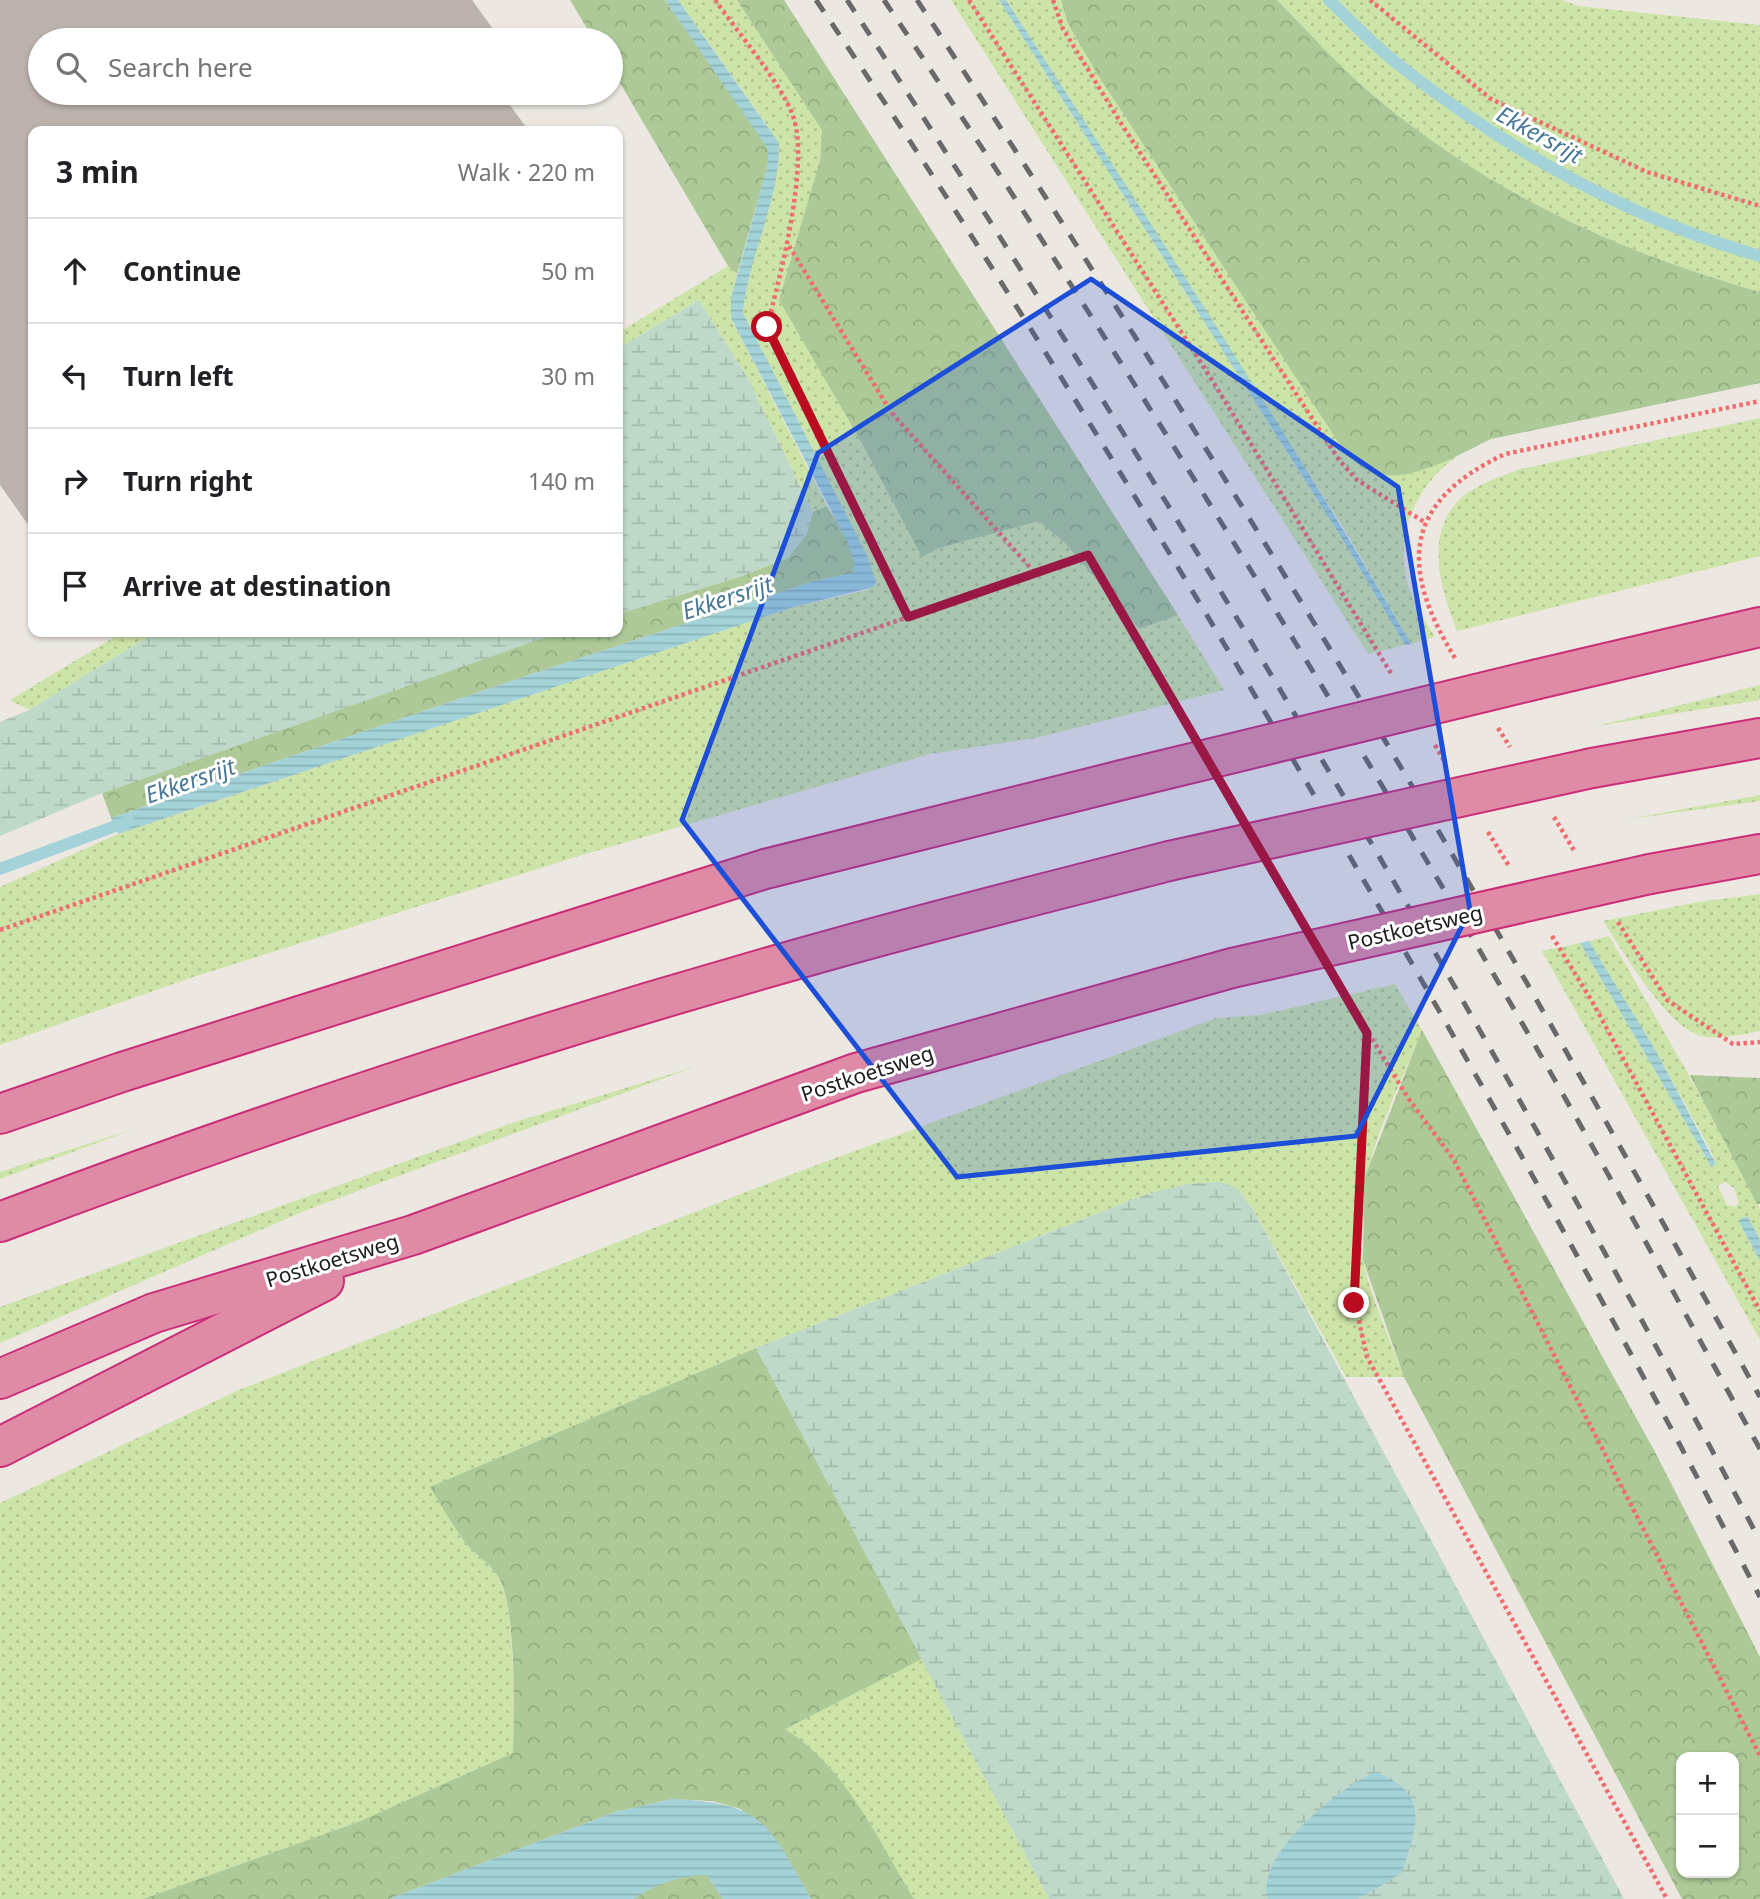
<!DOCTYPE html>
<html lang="en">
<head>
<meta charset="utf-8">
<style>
  :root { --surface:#fff; --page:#f2f2f2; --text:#202124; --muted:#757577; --line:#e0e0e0 }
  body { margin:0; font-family:"Noto Sans",sans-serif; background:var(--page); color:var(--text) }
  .controls { position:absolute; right:21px; bottom:21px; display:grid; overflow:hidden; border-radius:14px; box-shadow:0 2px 5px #0004 }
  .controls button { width:63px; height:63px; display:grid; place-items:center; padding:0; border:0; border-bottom:2px solid var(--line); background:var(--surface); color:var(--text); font:35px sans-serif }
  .stop { position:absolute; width:21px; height:21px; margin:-16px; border:5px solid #ba0b21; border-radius:50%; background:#fff }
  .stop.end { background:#ba0b21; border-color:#fff; box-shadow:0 2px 7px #0008 }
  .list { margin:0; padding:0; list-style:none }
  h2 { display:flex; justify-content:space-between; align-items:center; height:91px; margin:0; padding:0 28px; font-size:30px }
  h2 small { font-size:23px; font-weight:400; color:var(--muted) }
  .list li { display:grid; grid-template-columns:46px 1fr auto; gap:21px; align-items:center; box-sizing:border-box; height:105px; padding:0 28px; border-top:2px solid var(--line) }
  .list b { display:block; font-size:26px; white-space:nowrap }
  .list em { font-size:23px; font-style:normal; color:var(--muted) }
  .icon { flex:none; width:38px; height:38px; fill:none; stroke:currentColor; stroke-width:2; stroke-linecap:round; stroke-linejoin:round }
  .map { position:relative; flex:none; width:1760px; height:1899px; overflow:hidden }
  .search { position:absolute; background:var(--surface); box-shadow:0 2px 5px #0004; left:28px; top:28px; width:595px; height:77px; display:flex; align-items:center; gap:18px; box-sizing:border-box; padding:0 24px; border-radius:38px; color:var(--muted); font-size:26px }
  .panel { position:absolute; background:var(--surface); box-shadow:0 2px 5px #0004; left:28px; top:126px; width:595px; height:511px; border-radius:14px }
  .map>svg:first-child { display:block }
  .grass { fill:url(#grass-dots); fill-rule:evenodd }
  .forest { fill:url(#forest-crowns); fill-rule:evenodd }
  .wetland { fill:url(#wetland-marsh) }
  .water { fill:url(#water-rules) }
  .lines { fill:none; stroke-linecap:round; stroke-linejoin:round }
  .stream { stroke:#a3d2d8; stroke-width:12 }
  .building { fill:#bcb2ad }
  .highway-casing { stroke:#cb2d76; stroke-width:42 }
  .path { stroke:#f16c6f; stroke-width:4.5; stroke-dasharray:3.5 3.5; stroke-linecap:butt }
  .highway { stroke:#e08ba5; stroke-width:38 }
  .rail { stroke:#696969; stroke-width:5; stroke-dasharray:14 14; stroke-linecap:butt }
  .highway-bridge-casing { stroke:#cb2d76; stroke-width:42; stroke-linecap:butt }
  .highway-bridge { stroke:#e08ba5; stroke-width:38 }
  .route { stroke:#ba0b21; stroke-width:9 }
  .marked { fill:#1d4ed8; fill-opacity:0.2; stroke:#1d4ed8; stroke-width:5; stroke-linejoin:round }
  .labels { text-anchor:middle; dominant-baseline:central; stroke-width:6; stroke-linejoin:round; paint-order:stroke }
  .street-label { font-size:21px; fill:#1b1b1b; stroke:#fff }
  .water-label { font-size:23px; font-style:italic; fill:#487895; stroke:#fff }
</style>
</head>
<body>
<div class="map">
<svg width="1760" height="1899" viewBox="0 0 1760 1899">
  <defs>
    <pattern id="grass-dots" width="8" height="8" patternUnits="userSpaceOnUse" patternTransform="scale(1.75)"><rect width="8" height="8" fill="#cde4a8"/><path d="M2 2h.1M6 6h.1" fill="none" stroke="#afc390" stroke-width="1.8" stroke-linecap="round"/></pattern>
    <pattern id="forest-crowns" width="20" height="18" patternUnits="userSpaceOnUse" patternTransform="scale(1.75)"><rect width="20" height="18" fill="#acc997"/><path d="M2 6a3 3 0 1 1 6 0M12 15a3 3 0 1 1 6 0" fill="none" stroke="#93ac82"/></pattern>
    <pattern id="wetland-marsh" width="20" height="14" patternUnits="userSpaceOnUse" patternTransform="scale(1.75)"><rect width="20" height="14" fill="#bed9c9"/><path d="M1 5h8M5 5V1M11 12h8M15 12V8" fill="none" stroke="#a3baac"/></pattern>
    <pattern id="water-rules" width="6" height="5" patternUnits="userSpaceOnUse" patternTransform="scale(1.75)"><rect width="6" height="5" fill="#a3d2d8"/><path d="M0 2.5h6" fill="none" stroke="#8cb4b9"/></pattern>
  </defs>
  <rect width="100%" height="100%" fill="#ece7e1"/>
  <g class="grass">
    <path d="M678 0H737L823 130 820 161 858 436 922 556 939 548 1039 521 1066 544 1139 629 1178 615 1224 690 1036 738 930 754 582 855 193 977 0 1045V887L118 834 790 608 867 590 874 580 866 553 743 313 767 125Z"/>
    <path d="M951 0H999L1340 535 1405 645 1368 654Z"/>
    <path d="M1006 0H1061L1068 24 1130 124 1419 469 1459 455C1416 484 1394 534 1408 585 1413 603 1426 621 1435 637L1411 644 1346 532Z"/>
    <path d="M1277 0H1562L1578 6 1760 25V292C1615 251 1491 193 1375 97 1340 68 1309 32 1277 0Z"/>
    <path d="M728 266 737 274 731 318 827 506 813 512 748 379 699 300 618 349V333Z"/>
    <path d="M1760 418V556L1457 631C1441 589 1423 535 1461 498 1477 484 1500 477 1520 469Z"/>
    <path d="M123 632H156L29 710 10 700Z"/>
    <path d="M1760 685V700L1597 726Z"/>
    <path d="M1760 795V801L1629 819Z"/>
    <path d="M1760 894V1031C1743 1034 1723 1039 1706 1037 1670 1034 1622 949 1603 921L1698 902Z"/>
    <path d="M1609 936 1714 1119 1760 1209V1240L1748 1217 1739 1222 1760 1261V1340L1542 951 1580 943 1711 1166 1716 1164 1711 1151 1656 1051 1589 941ZM1725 1182 1734 1188 1739 1203 1735 1207 1727 1205 1718 1186Z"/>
    <path d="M1395 984 1422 1030C1394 1102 1348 1181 1363 1260 1370 1295 1391 1342 1404 1377H1346L1254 1211 1238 1189 1147 1194 756 1348 431 1487C442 1506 452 1525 465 1542 474 1554 490 1562 498 1576 516 1606 514 1716 513 1753L358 1822 143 1899H0V1503L241 1389 795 1173 1216 1018 1260 1015Z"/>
    <path d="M697 1066 309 1209 0 1343V1307L515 1122Z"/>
    <path d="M137 1128 0 1179V1172Z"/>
    <path d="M922 1659 1049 1899H914L854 1801 784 1729Z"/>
  </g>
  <g class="forest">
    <path d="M570 0H665L757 132 768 149V164L737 274 728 266 611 68V40H594Z"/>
    <path d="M737 0H784L1178 615 1139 629 1066 544 1039 521 939 548 922 557 858 436 779 300 820 161 822 130Z"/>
    <path d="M1061 0H1277C1309 32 1340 68 1375 97 1491 193 1615 251 1760 292V383L1491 439C1460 454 1413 482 1378 474 1364 471 1356 462 1346 454L1098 75 1068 24Z"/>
    <path d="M827 506C836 522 862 554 853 573L814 581 526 676 111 818 102 793 533 641 561 632H618V614L739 577 788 558 806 535 813 512Z"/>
    <path d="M1422 1030 1655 1452 1760 1657V1899H1682L1404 1377 1363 1260 1364 1179ZM1681 1757H1734V1873H1681Z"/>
    <path d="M1690 1075 1760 1078V1204H1757Z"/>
    <path d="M756 1348 922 1659 785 1729C845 1766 878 1840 914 1899H811L802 1883 741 1809 712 1801 672 1799 615 1812 389 1899H143L358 1822 513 1753C514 1716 517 1606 498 1576 489 1562 474 1554 465 1542 452 1525 442 1506 430 1487Z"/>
    <path d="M691 1875H707L723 1899H633L658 1884Z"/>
  </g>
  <g class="wetland">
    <path d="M699 300 748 379 813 512 806 535 788 558 739 577 618 614V349Z"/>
    <path d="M156 632H561L102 793 0 836V722L29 710Z"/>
    <path d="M1220 1182 1238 1189 1254 1211 1624 1899H1049L756 1348 1147 1194 1187 1184Z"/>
  </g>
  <g class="water">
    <path d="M665 0H678L779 143C780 201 748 256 743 313L866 553 876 582 873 587 790 608 118 834 111 818 526 676 814 581 853 573 854 563 848 543 731 318V298L768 164V149Z"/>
    <path d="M999 0H1006C1144 213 1283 425 1411 644L1405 645 1340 535Z"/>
    <path d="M1589 941 1656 1051 1716 1164 1711 1167 1704 1154 1580 943Z"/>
    <path d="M1748 1217 1760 1240V1261L1739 1222 1741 1218Z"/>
    <path d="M1375 1772C1432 1794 1416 1826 1402 1873L1358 1899H1268C1254 1855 1339 1788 1375 1772Z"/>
    <path d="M672 1799C765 1803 768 1823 811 1899H723L707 1875C678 1875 656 1885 633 1899H389L615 1812Z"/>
  </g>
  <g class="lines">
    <g class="stream">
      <path d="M1329 0C1352 22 1374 46 1399 65 1505 149 1630 219 1760 256"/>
      <path d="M0 869 129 821"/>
    </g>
  </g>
  <path class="building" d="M0 0H472L501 40H40V93H501L529 131H33V523L29 526 0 485Z"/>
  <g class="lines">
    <defs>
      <g id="highway">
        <path d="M1538 679 1760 627"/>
        <path d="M1592 768 1760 738"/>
        <path d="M1650 874 1760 854"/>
        <path d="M0 1114 122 1072 765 869 1122 780"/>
        <path d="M0 1222C266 1121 538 1032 812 955 931 921 1050 892 1169 861"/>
        <path d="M0 1379 154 1313 413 1235 856 1073 1232 968"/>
        <path d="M0 1447 324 1281"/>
      </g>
    </defs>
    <use href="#highway" class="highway-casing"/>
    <g class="path">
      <path d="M715 0C736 30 782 84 793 116 810 163 780 277 767 327L908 617"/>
      <path d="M969 0 1212 380 1392 675"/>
      <path d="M1053 0 1063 29 1124 128 1339 460 1357 480 1426 523"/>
      <path d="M1370 0 1491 99 1647 172 1760 206"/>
      <path d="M789 246 891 412 1035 573"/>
      <path d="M1455 658C1399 567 1403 502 1505 454L1760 401"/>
      <path d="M1498 728 1510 747"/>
      <path d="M1435 745 1445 762"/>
      <path d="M1554 817 1575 852"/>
      <path d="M1488 832 1509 866"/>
      <path d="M1276 877 1298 914"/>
      <path d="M1618 922 1667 1000 1733 1044 1760 1042"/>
      <path d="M0 930 1088 555 1187 724"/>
      <path d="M1552 936 1593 1003 1760 1311"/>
      <path d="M1339 985 1408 1098 1454 1160 1760 1756"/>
      <path d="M1367 1034 1355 1303 1367 1357 1667 1899"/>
    </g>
    <use href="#highway" class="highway"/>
    <g class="rail">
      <path d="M816 0C990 257 1153 522 1311 790 1467 1056 1618 1323 1760 1597"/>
      <path d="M847 0C1174 500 1482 1012 1760 1541"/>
      <path d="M884 0C1105 330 1315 667 1515 1011 1599 1155 1679 1303 1760 1449"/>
      <path d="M917 0C1055 210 1191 422 1322 636 1474 886 1618 1141 1760 1397"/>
    </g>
    <defs>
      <g id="highway-bridge">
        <path d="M1122 780 1538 679"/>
        <path d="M1169 861 1592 768"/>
        <path d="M1232 968 1650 874"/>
      </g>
    </defs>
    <use href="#highway-bridge" class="highway-bridge-casing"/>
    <use href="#highway-bridge" class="highway-bridge"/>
  </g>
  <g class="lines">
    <path class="route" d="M767 327 908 617 1088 555 1367 1033 1354 1303"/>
  </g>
  <path class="marked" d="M1091 279 1398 487 1470 910 1356 1136 957 1177 682 820 818 453Z"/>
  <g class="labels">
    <g class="street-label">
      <text transform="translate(1415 927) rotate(-13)">Postkoetsweg</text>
      <text transform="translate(867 1073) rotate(-18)">Postkoetsweg</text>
      <text transform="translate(332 1260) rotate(-17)">Postkoetsweg</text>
    </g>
    <g class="water-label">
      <text transform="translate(1540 134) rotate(29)">Ekkersrijt</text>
      <text transform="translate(727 597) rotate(-18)">Ekkersrijt</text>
      <text transform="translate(190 780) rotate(-19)">Ekkersrijt</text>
    </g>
  </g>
</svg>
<div class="controls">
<button>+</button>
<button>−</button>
</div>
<div class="stop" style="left:767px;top:327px"></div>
<div class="stop end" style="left:1354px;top:1303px"></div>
<div class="search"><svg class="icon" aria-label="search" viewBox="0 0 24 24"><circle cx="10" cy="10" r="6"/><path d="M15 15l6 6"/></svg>Search here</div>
<section class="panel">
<h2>3 min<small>Walk · 220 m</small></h2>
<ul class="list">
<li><svg class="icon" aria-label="ahead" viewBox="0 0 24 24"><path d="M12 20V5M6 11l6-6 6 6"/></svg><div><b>Continue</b></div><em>50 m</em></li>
<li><svg class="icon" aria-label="left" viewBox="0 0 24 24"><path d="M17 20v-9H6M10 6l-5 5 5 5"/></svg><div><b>Turn left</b></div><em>30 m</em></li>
<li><svg class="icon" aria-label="right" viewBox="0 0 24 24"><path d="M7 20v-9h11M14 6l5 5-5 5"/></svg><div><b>Turn right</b></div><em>140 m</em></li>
<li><svg class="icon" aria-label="arrive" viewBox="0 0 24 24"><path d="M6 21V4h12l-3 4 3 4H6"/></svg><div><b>Arrive at destination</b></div></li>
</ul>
</section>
</div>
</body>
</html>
